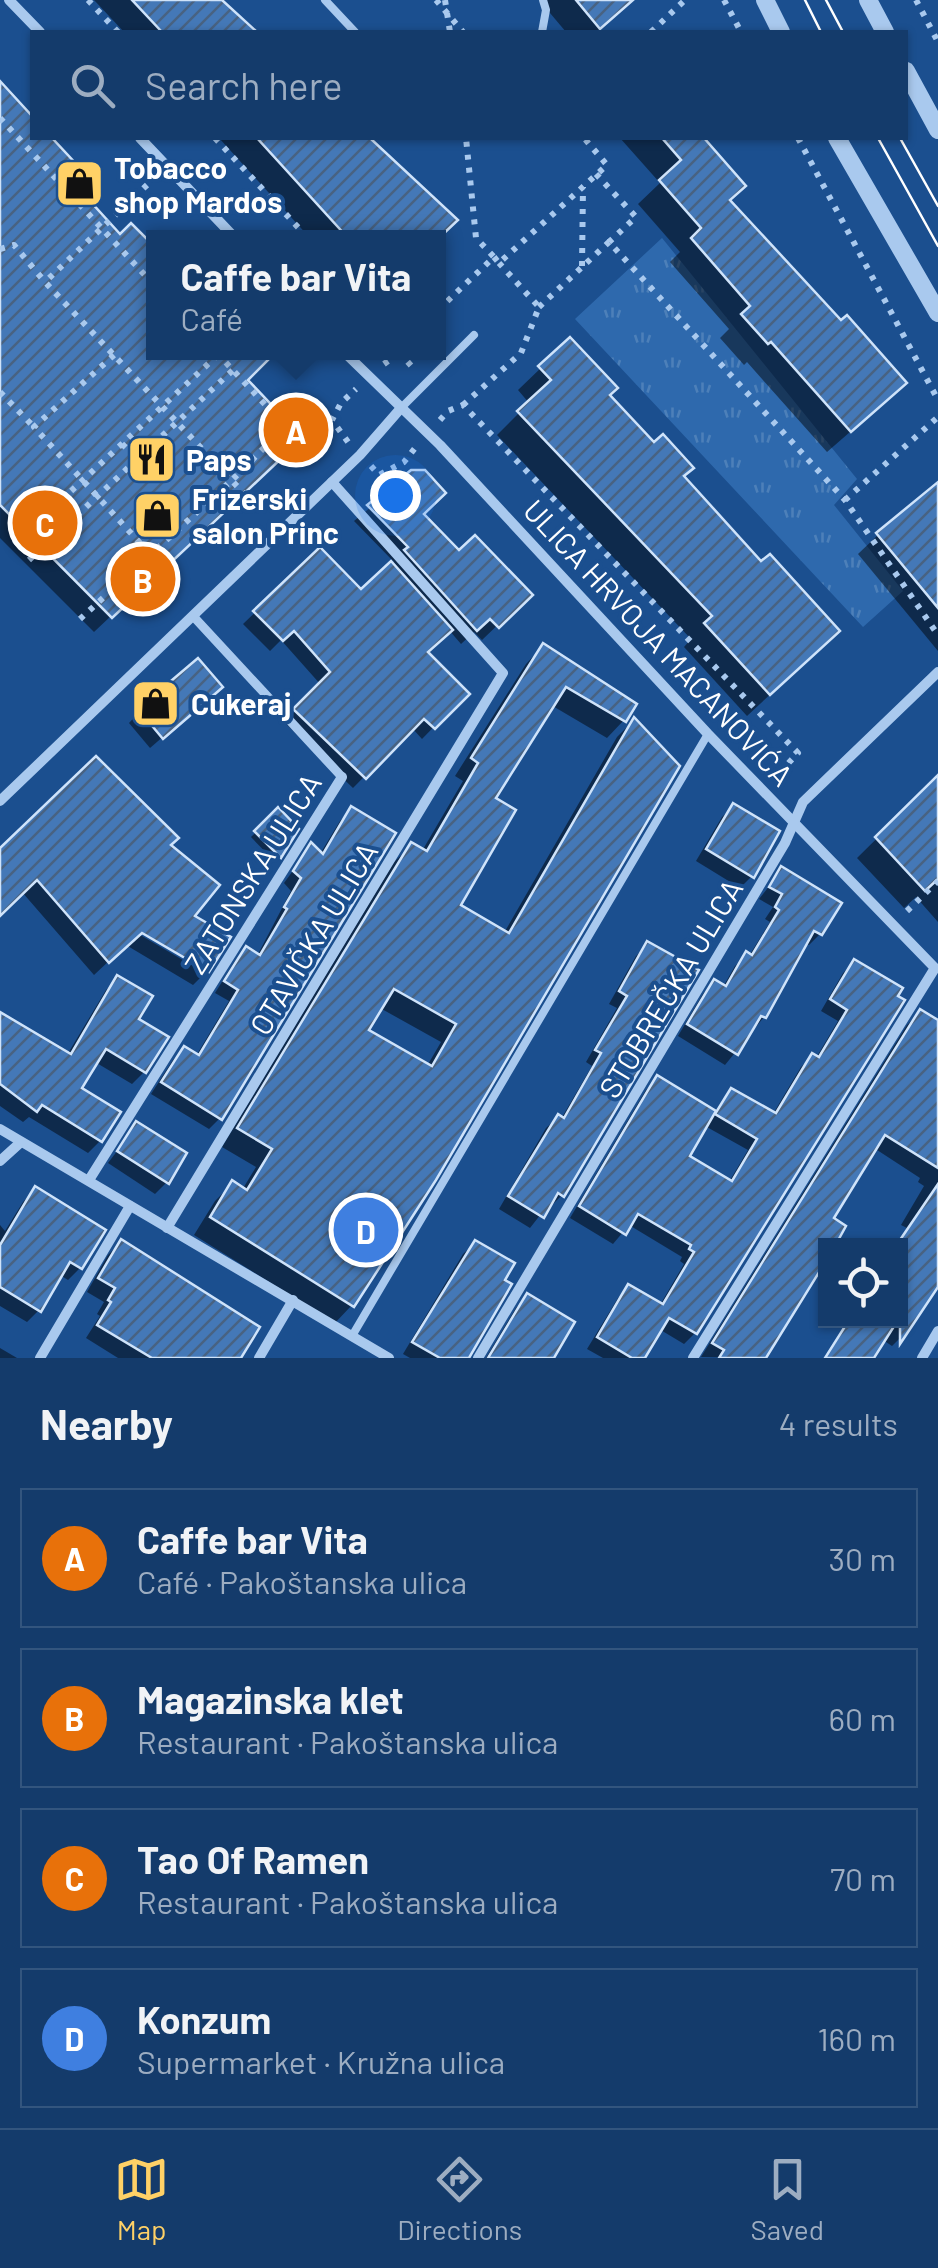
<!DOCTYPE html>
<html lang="en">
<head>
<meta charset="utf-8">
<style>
  :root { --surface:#143b6b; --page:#1d4271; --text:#f1f3f6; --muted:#9dadc1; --line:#33557e; --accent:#ffd166 }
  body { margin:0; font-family:Barlow,sans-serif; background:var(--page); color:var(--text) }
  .controls { position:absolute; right:30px; bottom:30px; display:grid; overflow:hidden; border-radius:0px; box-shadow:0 2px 8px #0004 }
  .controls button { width:90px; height:90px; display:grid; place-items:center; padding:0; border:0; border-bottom:2px solid var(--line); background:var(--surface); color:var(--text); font:50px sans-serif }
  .you { position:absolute; left:395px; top:495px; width:35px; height:35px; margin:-25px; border:8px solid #fff; border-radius:50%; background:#1a73e8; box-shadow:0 0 0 15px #1a73e833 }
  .badge { display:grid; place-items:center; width:65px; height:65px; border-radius:50%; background:var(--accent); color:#fff; font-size:32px; font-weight:700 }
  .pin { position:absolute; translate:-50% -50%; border:5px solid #fff; box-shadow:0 2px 10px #0006 }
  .popup { position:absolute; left:146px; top:230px; width:300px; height:130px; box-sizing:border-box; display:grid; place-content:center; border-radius:0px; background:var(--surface); filter:drop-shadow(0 2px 8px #0005); font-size:32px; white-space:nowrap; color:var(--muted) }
  .popup b { font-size:38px; color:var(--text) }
  .popup::after { content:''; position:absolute; left:50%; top:100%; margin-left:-20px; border:20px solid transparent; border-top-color:var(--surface) }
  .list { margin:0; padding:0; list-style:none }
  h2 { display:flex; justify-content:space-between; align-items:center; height:130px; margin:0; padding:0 40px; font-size:42px }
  h2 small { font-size:32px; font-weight:400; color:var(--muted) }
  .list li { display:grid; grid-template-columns:65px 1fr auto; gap:30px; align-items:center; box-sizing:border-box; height:140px; margin:0 20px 20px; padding:0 20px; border:2px solid var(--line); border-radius:0px }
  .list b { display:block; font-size:38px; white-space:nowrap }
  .list p { margin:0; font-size:32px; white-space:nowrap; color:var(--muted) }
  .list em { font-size:32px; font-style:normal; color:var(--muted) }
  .icon { flex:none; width:55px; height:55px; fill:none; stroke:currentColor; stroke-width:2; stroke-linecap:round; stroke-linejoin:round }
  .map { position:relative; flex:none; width:938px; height:1358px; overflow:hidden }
  .search { position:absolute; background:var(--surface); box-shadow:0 2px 8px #0004; left:30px; right:30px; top:30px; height:110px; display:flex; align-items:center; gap:25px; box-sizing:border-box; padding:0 35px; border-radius:0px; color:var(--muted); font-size:38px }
  .sheet { height:770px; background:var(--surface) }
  nav { display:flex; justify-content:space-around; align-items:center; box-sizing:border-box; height:140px; border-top:2px solid var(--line); background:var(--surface); font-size:28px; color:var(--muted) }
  nav a { display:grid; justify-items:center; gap:5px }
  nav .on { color:var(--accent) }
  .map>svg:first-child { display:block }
  .park { fill:url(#park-tufts) }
  .shadow { fill:#0007; fill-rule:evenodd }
  .building { fill:url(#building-hatch); stroke:#cfe3fa; stroke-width:2.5; fill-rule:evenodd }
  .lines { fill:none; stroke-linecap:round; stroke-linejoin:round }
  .path { stroke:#a9c9ee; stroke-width:6; stroke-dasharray:5 8; stroke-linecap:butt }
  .service { stroke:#a9c9ee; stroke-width:8 }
  .pedestrian { stroke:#a9c9ee; stroke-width:9 }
  .minor { stroke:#a9c9ee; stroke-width:10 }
  .tertiary { stroke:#a9c9ee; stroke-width:18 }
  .tram { stroke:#fff; stroke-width:2.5 }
  .labels { text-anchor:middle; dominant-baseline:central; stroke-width:8; stroke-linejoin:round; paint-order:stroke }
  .poi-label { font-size:30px; font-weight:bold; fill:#fff; stroke:#1b4f8f; text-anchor:start }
  .street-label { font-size:30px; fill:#fff; stroke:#1b4f8f }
</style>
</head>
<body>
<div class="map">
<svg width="938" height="1358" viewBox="0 0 938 1358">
  <defs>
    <pattern id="park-tufts" width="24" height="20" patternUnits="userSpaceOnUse" patternTransform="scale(2.5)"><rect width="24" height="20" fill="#2e69ad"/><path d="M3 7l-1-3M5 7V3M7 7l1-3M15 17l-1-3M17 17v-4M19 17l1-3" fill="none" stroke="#4d80b9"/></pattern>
    <pattern id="building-hatch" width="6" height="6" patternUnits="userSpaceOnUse" patternTransform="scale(2.5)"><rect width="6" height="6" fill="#4478b7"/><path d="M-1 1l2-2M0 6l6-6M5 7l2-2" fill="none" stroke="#486282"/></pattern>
  </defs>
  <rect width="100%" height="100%" fill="#1b4f8f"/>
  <path class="park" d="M662 238 857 479 834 505 903 591 863 627 575 319Z"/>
  <g class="shadow">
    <path d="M94 0H219L253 32H124Z"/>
    <path d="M539 0H632L596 32H566Z"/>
    <path d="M2 86 32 120V138H48L88 181 78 191 154 352 245 380 284 453 94 632 0 538Z"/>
    <path d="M219 138H366L454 220 436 238H310Z"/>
    <path d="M620 138H706L703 141 728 201 881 405 827 452 747 362 744 365 720 338 729 329 670 262 680 252 638 204 660 183Z"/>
    <path d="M570 340 607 395 681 477 815 653 747 716 684 647 691 639 497 435 529 403 518 390Z"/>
    <path d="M412 473 421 514 459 554 526 598 482 640 474 632 461 644 449 630 425 653 466 694 422 739 412 728 353 788 284 722 321 685 281 640 270 651 243 624 320 550 361 592 394 562 354 521Z"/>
    <path d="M938 491V651L858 554 878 535Z"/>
    <path d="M543 646 624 720 607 738 551 705 492 799 457 906 504 933 617 737 634 720 352 1305 335 1323 194 1235 215 1201 232 1184 242 1190 256 1167 222 1147 394 862 412 845 422 851 463 781 455 776 526 664ZM380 1008 441 1042 427 1066 366 1031Z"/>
    <path d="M208 698 150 748 129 723 140 711Z"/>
    <path d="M938 778V922L916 897 904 908 857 858Z"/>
    <path d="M734 806 752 876 740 888 696 861 722 817Z"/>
    <path d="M351 809 220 1118 209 1129 151 1094 173 1060 184 1049 196 1056 229 1001 215 993 235 961 246 949 257 956 291 891 284 883 311 846 320 854 340 821Z"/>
    <path d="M278 811 296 830 274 861 251 837Z"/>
    <path d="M0 852 132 925 130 929 205 973 193 985 126 945 94 975 22 892 0 913Z"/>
    <path d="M782 870 820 934 809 945 805 943 764 1017 725 1065 678 1036 703 994 714 982 723 987 735 966 747 955 749 956 770 922 765 919 773 907 759 899Z"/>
    <path d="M648 944 562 1195 550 1207 548 1205 530 1228 499 1209 546 1128 558 1117 561 1119 592 1066 586 1062 617 1008 609 1004 636 956Z"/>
    <path d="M854 962 899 989 695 1333 684 1344 659 1329 642 1358H603L587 1349 618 1298 629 1287 660 1305 684 1264 680 1261 682 1257 629 1225 613 1244 570 1218 646 1090 657 1079 714 1113 732 1091 773 1114 801 1067 812 1056 816 1058 838 1021 821 1011 843 973ZM705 1126 748 1150 729 1182 686 1157Z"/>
    <path d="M118 978 136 1020 165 1037 144 1072 132 1084 95 1062 79 1089 101 1140 88 1153 29 1117 23 1122 0 1106V1015L67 1055 106 990Z"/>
    <path d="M920 1012 938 1023V1283L905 1333 892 1346 883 1340 872 1358H825L848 1320H900V1246H896L907 1228 901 1225 924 1186 918 1182 920 1178 874 1148 831 1219 826 1246 764 1358 701 1357 907 1025Z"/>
    <path d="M137 1125 167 1182 155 1194 108 1163Z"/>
    <path d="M35 1189 80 1268 68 1280 60 1275 39 1310 27 1322 0 1306V1225L5 1231 23 1202Z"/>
    <path d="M121 1242 236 1358H118L86 1338 100 1316 97 1314 104 1302 87 1292 108 1255Z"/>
    <path d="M475 1243 468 1358H410L403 1354 463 1254Z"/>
    <path d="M527 1296 551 1358H486L516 1308Z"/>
    <path d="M0 1348 17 1358H0Z"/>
  </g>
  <g class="building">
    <path d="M132 0H222L257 32H162Z"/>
    <path d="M576 0H633L600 29Z"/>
    <path d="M0 81 32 116V138H52L92 181 81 191 120 234 131 223 154 246V352H276L248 380 303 438 112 618 0 505Z"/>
    <path d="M257 138H370L458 220 439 238H348Z"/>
    <path d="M662 138H704L746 186 730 200 841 320 847 315 907 383 851 432 771 342 768 344 741 314 750 306 691 238 701 228 659 180 681 160Z"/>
    <path d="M570 337 618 388 610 395 654 442 663 434 694 468 684 476 761 561 770 554 840 631 770 695 704 623 712 616 517 411 551 380 538 366Z"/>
    <path d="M411 470H425L446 493 424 514 459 550 475 535 533 595 499 628 490 619 477 631 404 550 408 547 367 505Z"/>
    <path d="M938 482V608L876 533Z"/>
    <path d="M320 547 361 589 391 561 453 630 428 652 470 694 435 729 424 719 366 779 293 709 330 672 294 631 283 641 253 611Z"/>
    <path d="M543 643 637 704 626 722 566 687 496 798 516 810 461 905 509 933 634 717 680 766 436 1180 354 1307 210 1217 232 1180 247 1190 272 1149 237 1128 411 842 427 851 478 763 471 758ZM394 989 456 1024 432 1066 369 1030Z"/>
    <path d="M198 658 223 687 163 739 138 709Z"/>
    <path d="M96 756 179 838 171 845 220 885 195 916 231 937 209 972 142 933 109 963 37 880 0 916V848Z"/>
    <path d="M938 775V879L925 891 875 837Z"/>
    <path d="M733 803 780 831 754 878 706 849Z"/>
    <path d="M351 806 396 833 222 1120 161 1082 184 1046 199 1055 238 990 224 981 246 946 260 955 287 909 284 907 301 878 293 871 311 842 323 854Z"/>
    <path d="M278 807 299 829 281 858 254 831Z"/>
    <path d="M781 866 842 903 822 935 814 931 766 1018 761 1016 738 1055 687 1024 714 979 726 986 746 951 752 955 779 910 775 907 782 894 769 887Z"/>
    <path d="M647 941 699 970 564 1197 558 1193 544 1218 508 1196 558 1114 564 1118 601 1053 595 1050 627 996 619 991Z"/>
    <path d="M854 959 903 988 898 996 905 1000 697 1334 669 1318 645 1358H632L597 1337 628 1284 663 1304 694 1252 689 1249 691 1245 638 1214 626 1235 579 1206 657 1075 716 1111 690 1156 732 1181 757 1139 715 1114 731 1088 776 1113 812 1053 819 1057 847 1010 830 999Z"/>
    <path d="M117 975 153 996 139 1019 169 1037 146 1073 106 1049 82 1088 121 1112 102 1142 42 1105 37 1112 0 1084V1012L71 1054Z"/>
    <path d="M920 1009 938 1020V1168L885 1135 834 1218 846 1226 835 1246H826V1261L766 1358H719L724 1350 712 1343Z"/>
    <path d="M136 1121 187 1153 169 1184 117 1151Z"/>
    <path d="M938 1184V1287L900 1344V1240Z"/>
    <path d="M35 1186 106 1230 82 1269 70 1262 41 1312 0 1287V1245Z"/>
    <path d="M121 1239 260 1327 241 1358H152L97 1325 111 1302 108 1300 115 1288 98 1278Z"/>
    <path d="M475 1240 515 1263 505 1280 512 1284 469 1358H440L412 1342Z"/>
    <path d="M527 1293 575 1322 554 1358H488Z"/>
    <path d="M849 1320H898L874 1358H825Z"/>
  </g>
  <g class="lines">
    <g class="path">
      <path d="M88 0 118 32"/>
      <path d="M436 0 463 32"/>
      <path d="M445 0 450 32"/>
      <path d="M724 0 741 32"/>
      <path d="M916 0 938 42"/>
      <path d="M651 32 685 0"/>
      <path d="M0 118 154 285"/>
      <path d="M215 138 308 238"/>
      <path d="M798 138 938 400"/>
      <path d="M596 174 636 217 609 242"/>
      <path d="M147 185 45 282 250 500"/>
      <path d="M0 249 14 245 45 282"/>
      <path d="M494 257 499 263 607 165 584 138"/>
      <path d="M582 266 583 187"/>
      <path d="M539 307 609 242 845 500 938 635"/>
      <path d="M438 310 494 257 476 238 466 138"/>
      <path d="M399 352 415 370"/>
      <path d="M217 353 285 426"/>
      <path d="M114 355 34 427 171 577"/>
      <path d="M384 364 399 353"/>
      <path d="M0 392 34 427"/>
      <path d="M463 405 521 353 539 307 499 263"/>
      <path d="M440 420 448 411 463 405 798 753 777 775"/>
      <path d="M348 442 332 420 341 403 356 389"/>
      <path d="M122 444 137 458"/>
      <path d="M371 466 379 475 404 462 415 448"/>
      <path d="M845 500 938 417"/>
      <path d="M14 544 221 352"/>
      <path d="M29 560 233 370"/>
      <path d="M80 619 231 481 312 400"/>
      <path d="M907 911 938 881"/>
    </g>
    <g class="service">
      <path d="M325 0 355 32"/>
      <path d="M542 32 546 10 543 0"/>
      <path d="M401 408 474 335"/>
      <path d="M352 1336 708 734"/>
    </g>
    <path class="pedestrian" d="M193 616 342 777"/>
    <g class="minor">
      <path d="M9 0 40 32"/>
      <path d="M140 138 235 238"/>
      <path d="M344 352 440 445 708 734 935 968 693 1358"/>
      <path d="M0 801 360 455 401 408"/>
      <path d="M0 1129 389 1358"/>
      <path d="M0 1161 21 1142"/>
      <path d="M89 1180 342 777"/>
      <path d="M167 1228 503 673 332 482"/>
      <path d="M40 1358 130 1206"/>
      <path d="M259 1358 293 1300"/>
      <path d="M478 1358 785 843 803 802 938 672"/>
      <path d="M922 1358 938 1331"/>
    </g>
    <g class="tertiary">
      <path d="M765 0 781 32"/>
      <path d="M868 0 885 32"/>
      <path d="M906 71 938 130"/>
      <path d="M837 138 938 313"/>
    </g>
    <g class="tram">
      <path d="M805 0 821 32"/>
      <path d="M826 0 843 32"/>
      <path d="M878 138 938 246"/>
      <path d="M900 138 938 206"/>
    </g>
  </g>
  <defs>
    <symbol id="shop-square" viewBox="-11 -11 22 22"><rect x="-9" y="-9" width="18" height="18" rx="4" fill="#ffd166" stroke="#1b4f8f"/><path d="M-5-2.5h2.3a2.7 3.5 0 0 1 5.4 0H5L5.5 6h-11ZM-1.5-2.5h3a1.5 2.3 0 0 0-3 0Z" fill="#111"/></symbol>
    <symbol id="restaurant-square" viewBox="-11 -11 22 22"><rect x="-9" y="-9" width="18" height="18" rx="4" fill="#ffd166" stroke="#1b4f8f"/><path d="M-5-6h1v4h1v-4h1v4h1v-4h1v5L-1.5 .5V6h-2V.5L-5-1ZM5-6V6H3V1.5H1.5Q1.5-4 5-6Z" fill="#111"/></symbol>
  </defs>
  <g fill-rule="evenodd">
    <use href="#shop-square" x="52" y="156" width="55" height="55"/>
    <use href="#restaurant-square" x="124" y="432" width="55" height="55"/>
    <use href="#shop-square" x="130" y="488" width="55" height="55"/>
    <use href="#shop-square" x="128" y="676" width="55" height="55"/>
  </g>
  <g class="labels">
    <g class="poi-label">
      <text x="114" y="167">Tobacco<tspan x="114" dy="34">shop Mardos</tspan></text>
      <text x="186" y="459">Paps</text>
      <text x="192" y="498">Frizerski<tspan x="192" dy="34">salon Princ</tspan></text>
      <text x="191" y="703">Cukeraj</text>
    </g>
    <g class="street-label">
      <text transform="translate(659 642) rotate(47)">ULICA HRVOJA MACANOVIĆA</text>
      <text transform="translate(252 873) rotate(-58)">ZATONSKA ULICA</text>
      <text transform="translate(313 938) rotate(-59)">OTAVIČKA ULICA</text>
      <text transform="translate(670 988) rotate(-59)">STOBREČKA ULICA</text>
    </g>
  </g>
</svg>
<div class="controls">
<button><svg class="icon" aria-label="locate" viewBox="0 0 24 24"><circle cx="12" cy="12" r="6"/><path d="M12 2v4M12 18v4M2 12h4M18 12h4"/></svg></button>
</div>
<div class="you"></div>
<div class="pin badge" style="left:296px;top:430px;background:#e8710a">A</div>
<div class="popup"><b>Caffe bar Vita</b>Café</div>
<div class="pin badge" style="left:143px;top:579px;background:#e8710a">B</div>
<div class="pin badge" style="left:45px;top:523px;background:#e8710a">C</div>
<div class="pin badge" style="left:366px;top:1230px;background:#3f7fe0">D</div>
<div class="search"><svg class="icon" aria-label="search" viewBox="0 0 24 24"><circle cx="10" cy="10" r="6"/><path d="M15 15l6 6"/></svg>Search here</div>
</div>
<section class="sheet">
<h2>Nearby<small>4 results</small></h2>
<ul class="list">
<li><span class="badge" style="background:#e8710a">A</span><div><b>Caffe bar Vita</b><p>Café · Pakoštanska ulica</p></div><em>30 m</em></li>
<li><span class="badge" style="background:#e8710a">B</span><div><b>Magazinska klet</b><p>Restaurant · Pakoštanska ulica</p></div><em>60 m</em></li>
<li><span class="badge" style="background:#e8710a">C</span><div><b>Tao Of Ramen</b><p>Restaurant · Pakoštanska ulica</p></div><em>70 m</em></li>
<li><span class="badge" style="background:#3f7fe0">D</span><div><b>Konzum</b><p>Supermarket · Kružna ulica</p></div><em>160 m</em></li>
</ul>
</section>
<nav>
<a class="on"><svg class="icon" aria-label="map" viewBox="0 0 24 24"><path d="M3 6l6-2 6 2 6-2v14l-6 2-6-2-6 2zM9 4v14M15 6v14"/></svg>Map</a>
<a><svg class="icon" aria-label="directions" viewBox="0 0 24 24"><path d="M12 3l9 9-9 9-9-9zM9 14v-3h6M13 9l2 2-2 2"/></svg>Directions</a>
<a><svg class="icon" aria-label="saved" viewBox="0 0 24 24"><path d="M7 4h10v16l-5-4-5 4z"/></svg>Saved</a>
</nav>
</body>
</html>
